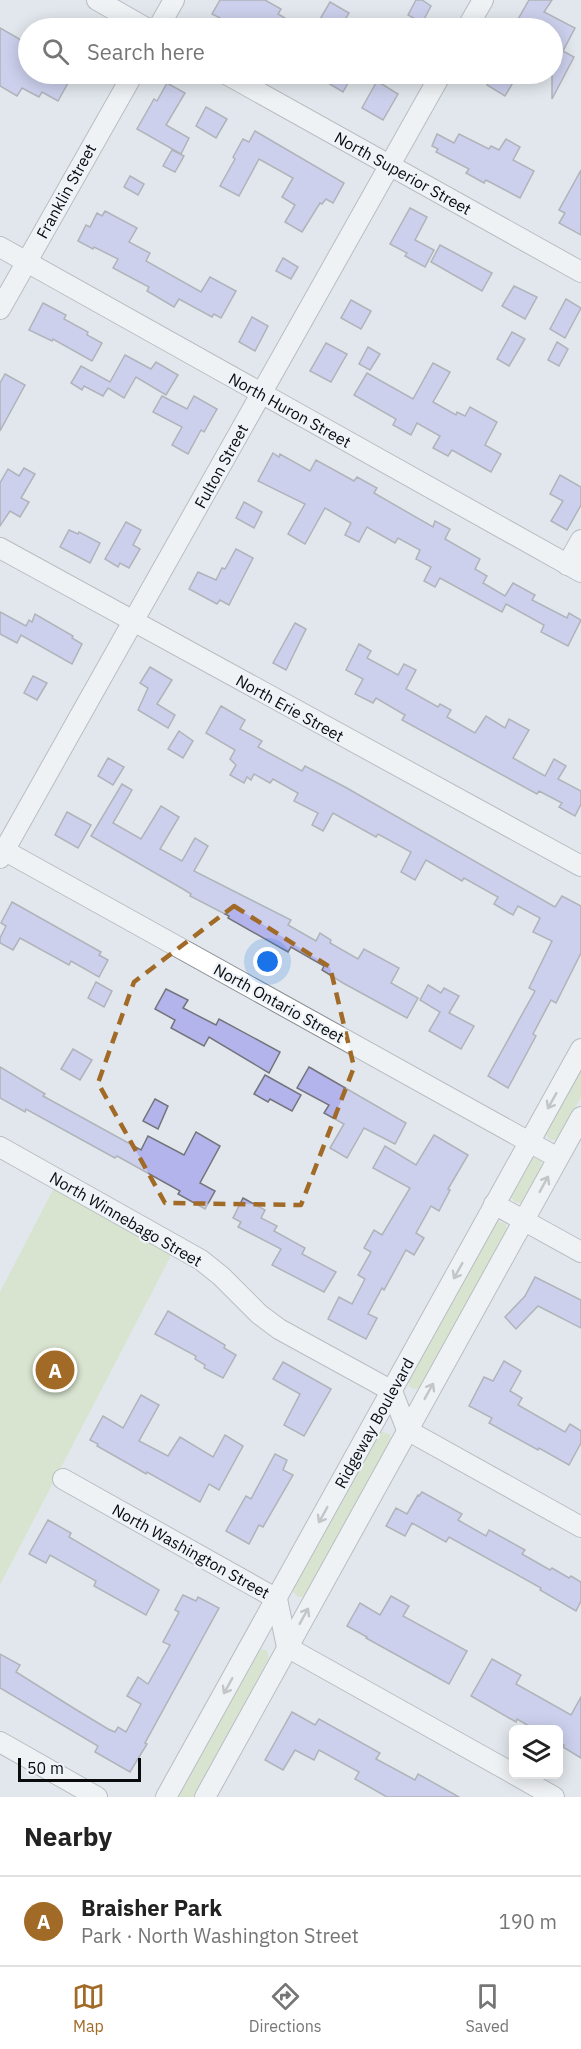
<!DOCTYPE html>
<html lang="en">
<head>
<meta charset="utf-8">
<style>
  :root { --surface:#fff; --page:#f6f6f6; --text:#222; --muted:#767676; --line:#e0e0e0; --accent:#a16a26 }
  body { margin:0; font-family:"IBM Plex Sans",sans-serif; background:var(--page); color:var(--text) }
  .controls { position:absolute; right:18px; bottom:18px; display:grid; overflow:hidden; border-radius:9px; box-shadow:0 3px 15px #0003 }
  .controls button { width:54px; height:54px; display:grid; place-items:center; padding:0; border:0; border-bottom:2px solid var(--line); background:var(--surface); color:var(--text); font:30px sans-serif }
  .scale { position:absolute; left:18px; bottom:15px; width:123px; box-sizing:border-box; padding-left:6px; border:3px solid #0a0b0d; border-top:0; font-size:16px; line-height:21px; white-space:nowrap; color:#0a0b0d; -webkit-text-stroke:4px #eef4fa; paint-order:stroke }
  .you { position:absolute; left:268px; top:962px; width:21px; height:21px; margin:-15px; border:4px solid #fff; border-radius:50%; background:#1a73e8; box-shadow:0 0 0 9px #1a73e833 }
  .badge { display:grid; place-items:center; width:39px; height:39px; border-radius:50%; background:var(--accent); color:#fff; font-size:20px; font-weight:700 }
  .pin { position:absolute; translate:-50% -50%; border:3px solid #fff; box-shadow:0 2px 6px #0006 }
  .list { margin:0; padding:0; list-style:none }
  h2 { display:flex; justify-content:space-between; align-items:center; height:78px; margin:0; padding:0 24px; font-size:26px }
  h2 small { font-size:20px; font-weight:400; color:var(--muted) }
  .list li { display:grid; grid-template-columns:39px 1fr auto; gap:18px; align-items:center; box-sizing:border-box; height:90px; padding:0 24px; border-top:2px solid var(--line) }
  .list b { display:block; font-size:22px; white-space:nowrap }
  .list p { margin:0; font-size:20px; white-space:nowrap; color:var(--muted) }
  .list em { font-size:20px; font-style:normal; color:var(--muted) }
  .icon { flex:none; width:33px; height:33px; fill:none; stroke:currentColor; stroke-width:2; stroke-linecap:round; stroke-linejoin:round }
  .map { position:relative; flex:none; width:581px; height:1797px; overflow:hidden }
  .search { position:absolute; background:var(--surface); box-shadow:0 3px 15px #0003; left:18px; right:18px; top:18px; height:66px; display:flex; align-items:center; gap:15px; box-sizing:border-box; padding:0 21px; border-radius:33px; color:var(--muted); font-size:22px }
  .sheet { height:168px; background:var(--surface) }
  nav { display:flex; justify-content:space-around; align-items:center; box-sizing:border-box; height:84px; border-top:2px solid var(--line); background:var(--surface); font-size:16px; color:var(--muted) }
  nav a { display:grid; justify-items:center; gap:3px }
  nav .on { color:var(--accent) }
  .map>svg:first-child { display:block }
  .green { fill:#cce1ae }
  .building { fill:#b2b4eb; stroke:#74747b; stroke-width:1.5 }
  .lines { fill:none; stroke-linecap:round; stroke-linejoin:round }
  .minor-casing { stroke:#868b90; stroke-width:22 }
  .minor { stroke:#fff; stroke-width:20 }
  .oneway { stroke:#9d9d9e }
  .marked { fill:none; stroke:#a16a26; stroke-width:4.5; stroke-dasharray:12 8; stroke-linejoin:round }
  .labels { text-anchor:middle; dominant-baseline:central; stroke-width:4.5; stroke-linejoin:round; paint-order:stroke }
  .street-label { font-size:16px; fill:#0a0b0d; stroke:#eef4fa }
</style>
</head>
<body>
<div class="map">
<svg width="581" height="1797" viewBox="0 0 581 1797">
  <rect width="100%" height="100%" fill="#e1e7ec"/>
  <g class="green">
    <path d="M581 1066V1097L557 1140H550L546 1135V1129Z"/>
    <path d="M534 1158 541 1161 542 1168 524 1202 516 1203 511 1198V1192L531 1159Z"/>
    <path d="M58 1180 176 1246 0 1585V1292Z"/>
    <path d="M499 1221 506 1224 507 1232 422 1385 420 1388 413 1389 409 1386V1378L495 1223Z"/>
    <path d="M380 1431 390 1434 391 1442 306 1593 303 1597H298L293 1592 294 1587Z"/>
    <path d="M259 1649 267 1650 269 1658 195 1797H177Z"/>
  </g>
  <g class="building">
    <path d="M220 0H265L281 9 278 14 285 18 279 28H239L212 14Z"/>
    <path d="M416 0H422L431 6 422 23 408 15Z"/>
    <path d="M529 0H552L544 12 575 28 563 51 574 57 552 99V28H513Z"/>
    <path d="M330 2 349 13 340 28H333L319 21Z"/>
    <path d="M0 28 28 44V74H73L58 101 42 92 39 97 22 88 17 96 0 86Z"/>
    <path d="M333 74H353L343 92 328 83Z"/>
    <path d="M493 74H518L505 96 487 85Z"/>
    <path d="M377 81 398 94 383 120 362 108Z"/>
    <path d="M167 83 185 93 166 125 189 138 181 154 137 129 154 99 157 101Z"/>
    <path d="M206 107 227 119 216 138 196 126Z"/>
    <path d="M255 131 344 183 333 203 326 199 322 204 320 203 302 232 285 222 295 205 282 197 293 178 259 159 239 196 220 186 235 159 233 157 243 139 249 142Z"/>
    <path d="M437 134 454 143 459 134 489 149 491 146 499 150 506 139 520 147 513 160 534 171 520 198 486 180 484 183 466 173 469 169 436 152 438 149 432 146Z"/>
    <path d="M172 150 184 156 175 172 163 166Z"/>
    <path d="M581 170V235L559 223 565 213 559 210Z"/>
    <path d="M130 176 144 184 138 195 124 187Z"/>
    <path d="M410 208 427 217 415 240 434 250 425 267 405 256 407 253 390 244Z"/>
    <path d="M105 211 137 228 129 242 150 253 146 261 201 292 210 277 236 291 221 318 214 314 212 317 179 299 174 307 147 291 149 287 113 268 118 259 94 247 93 249 78 241 86 225 90 227 97 213 102 216Z"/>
    <path d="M440 245 492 273 482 291 431 262Z"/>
    <path d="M283 258 298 267 291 279 276 271Z"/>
    <path d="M514 286 537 297 525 319 502 306Z"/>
    <path d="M566 299 581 308 565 338 550 329Z"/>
    <path d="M351 300 371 311 361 329 341 318Z"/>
    <path d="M43 303 66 315 64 319 88 332 87 335 102 343 92 361 53 339 52 341 29 330Z"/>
    <path d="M252 317 268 326 255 351 239 342Z"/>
    <path d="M512 332 525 339 509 366 497 359Z"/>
    <path d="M557 342 568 349 559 366 548 360Z"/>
    <path d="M326 343 347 354 331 382 310 371Z"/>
    <path d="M368 347 380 354 370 370 359 364Z"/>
    <path d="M125 355 151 369 156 362 178 375 166 395 136 377 124 398 108 388 103 396 84 386 82 390 71 383 81 366 110 382Z"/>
    <path d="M433 363 450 372 433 402 456 415 457 412 465 416 470 407 497 422 485 445 501 454 491 472 452 450 448 456 433 448 440 436 417 423 411 435 393 425 396 419 354 395 367 373 413 399Z"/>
    <path d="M5 374 25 385 0 431V383Z"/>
    <path d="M162 396 187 409 194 396 217 409 204 432 201 430 188 454 172 445 182 427 153 412Z"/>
    <path d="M273 453 279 457 280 454 310 471 316 460 354 481 357 477 377 488 374 493 433 527 435 521 450 529 445 539 480 559 475 569 487 576 483 583 505 596 513 583 535 595 532 600 567 618 569 613 581 620 568 646 541 632 544 625 506 604 502 612 440 578 435 587 424 581 431 567 416 559 420 550 398 538 395 543 367 527 359 542 345 535 351 523 325 508 305 544 288 534 305 504 258 481Z"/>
    <path d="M24 468 35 474 21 498 29 502 20 517 10 511 0 526V483L8 469 19 476Z"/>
    <path d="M560 475 581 487V505L567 530 551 521 563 501 550 494Z"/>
    <path d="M244 502 262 512 254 528 236 518Z"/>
    <path d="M126 522 141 530 133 545 140 549 129 568 120 563 118 567 105 559Z"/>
    <path d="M69 530 78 534 79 532 100 543 90 563 60 547Z"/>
    <path d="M236 549 253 558 229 605 220 600 217 604 189 589 198 572 216 580 222 568 225 569Z"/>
    <path d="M0 612 26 626 29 620 32 622 35 614 73 636 72 638 82 644 72 664 21 635 17 643 0 634Z"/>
    <path d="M295 623 306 629 286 670 273 663Z"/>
    <path d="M359 644 371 651 367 658 398 675 404 664 416 670 406 689 438 707 440 704 451 710 447 717 475 733 486 716 505 728 509 719 529 730 513 758 545 776 554 759 566 766 558 779 581 791V804L575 816 559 807 562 803 539 791 537 794 402 720 405 715 376 698 373 703 355 694 363 679 346 670Z"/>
    <path d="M150 667 172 680 157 704 175 715 168 728 138 710 148 688 140 683Z"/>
    <path d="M33 676 47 683 37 700 24 693Z"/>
    <path d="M221 706 245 720 240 729 262 741 258 747 302 771 305 766 345 787 555 907 562 896 581 906V953L556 1003 551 1000 533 1034 536 1036 508 1088 488 1076 535 991 529 988 552 941 533 932 540 918 518 906 513 915 494 904 498 897 464 878 462 881 426 860 415 880 401 872 411 852 378 834 376 837 333 813 323 831 312 825 318 813 294 801 298 793 273 779 270 783 254 774 251 780 247 777 244 783 230 775 236 765 230 759 235 750 206 733Z"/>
    <path d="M179 731 193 741 183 758 168 749Z"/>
    <path d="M108 758 124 767 113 785 98 776Z"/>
    <path d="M122 784 132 790 113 823 141 839 161 806 179 817 160 849 182 861 195 838 208 846 194 871 291 920 288 925 316 941 320 933 331 940 330 943 358 959 364 949 399 968 391 983 418 998 407 1018 343 983 322 970 324 966 291 947 288 952 228 918 229 916 190 896 191 894 183 889 91 836Z"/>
    <path d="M67 812 91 825 78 848 55 835Z"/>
    <path d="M12 902 101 952 99 955 108 960 99 977 71 961 69 965 20 938 13 950 0 943V938L6 926 1 923Z"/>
    <path d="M96 982 112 991 104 1007 88 998Z"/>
    <path d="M428 985 441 993 444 988 459 996 449 1013 474 1026 461 1049 429 1031 440 1012 420 1000Z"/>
    <path d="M166 989 188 1000 183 1008 216 1025 219 1019 280 1052 269 1073 209 1037 204 1046 171 1028 175 1020 155 1009Z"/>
    <path d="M73 1049 92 1060 80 1080 61 1069Z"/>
    <path d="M0 1067 45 1094 43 1096 141 1150 148 1136 184 1155 196 1132 220 1146 200 1183 215 1191 205 1209 178 1194 180 1191 117 1156 115 1158 26 1109 25 1112 0 1098Z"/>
    <path d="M309 1067 406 1123 395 1144 364 1128 347 1158 330 1148 344 1124 324 1113 329 1105 297 1088Z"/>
    <path d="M265 1075 301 1095 292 1111 270 1099 268 1102 254 1094Z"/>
    <path d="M155 1099 168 1106 158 1129 143 1121Z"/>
    <path d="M434 1135 468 1155 448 1189 450 1190 439 1211 431 1206 416 1233 424 1238 414 1255 406 1250 384 1290 382 1288 368 1314 377 1318 366 1339 328 1319 339 1297 352 1304 365 1279 358 1275 371 1252 364 1248 374 1230 382 1235 410 1188 373 1168 385 1146 416 1165Z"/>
    <path d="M243 1198 265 1210 261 1218 277 1226 274 1231 305 1248 302 1254 336 1272 324 1292 272 1265 281 1249 238 1227 241 1222 233 1218Z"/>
    <path d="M535 1277 581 1300V1328L538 1306 516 1329 505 1317 525 1296Z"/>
    <path d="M168 1311 225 1345 224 1348 236 1355 223 1378 204 1368 205 1365 195 1359 196 1356 155 1334Z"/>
    <path d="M504 1361 521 1371 510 1391 522 1398 518 1405 565 1432 570 1424 581 1431V1443L569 1465 539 1448 538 1450 489 1423 492 1418 469 1406 484 1377 493 1381Z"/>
    <path d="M283 1362 331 1389 304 1436 284 1425 300 1394 273 1379Z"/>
    <path d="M141 1395 159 1405 139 1441 168 1456 180 1437 213 1457 225 1435 243 1446 219 1490 209 1484 200 1502 147 1472 146 1474 136 1468 97 1446 98 1444 90 1440 103 1416 123 1428Z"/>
    <path d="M275 1454 287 1460 283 1470 293 1475 263 1527 259 1525 249 1544 226 1531 246 1496 251 1499Z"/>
    <path d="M422 1492 462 1514 458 1520 486 1536 489 1530 525 1550 522 1554 550 1570 552 1568 569 1578 571 1576 581 1582V1601L576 1611 540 1590 541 1588 449 1537 446 1542 412 1523 405 1536 386 1526 396 1508 407 1514 418 1495 419 1496Z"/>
    <path d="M48 1520 71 1533 69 1537 159 1590 146 1615 94 1586 96 1581 50 1555 46 1563 29 1554Z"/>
    <path d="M183 1595 196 1601 198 1597 219 1608 145 1743 147 1744 130 1772 95 1752 98 1746 0 1688V1654L20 1665 16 1672 75 1709 108 1729 115 1732 118 1727 126 1732 141 1704 127 1696 138 1677 148 1684 170 1645 163 1642 179 1612 175 1610Z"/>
    <path d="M391 1596 409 1606 403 1616 467 1651 449 1684 366 1638 367 1637 347 1626 360 1603 380 1615Z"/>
    <path d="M492 1659 521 1675 516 1684 571 1715 581 1697V1758L563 1747 564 1745 558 1742V1730H536L517 1719 516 1722 471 1696Z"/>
    <path d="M292 1712 315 1725 319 1719 380 1753 376 1759 415 1780 418 1774 459 1797H387L355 1779 359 1772 319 1750 314 1760 295 1750 283 1770 265 1760Z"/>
  </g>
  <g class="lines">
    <defs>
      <g id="minor">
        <path d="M97 0 146 28"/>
        <path d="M158 28 174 0"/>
        <path d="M467 28 483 0"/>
        <path d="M226 74 581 272"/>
        <path d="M0 247 581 572"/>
        <path d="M0 309 133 74"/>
        <path d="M0 548 581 866"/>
        <path d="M567 565 581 540"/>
        <path d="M0 848 558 1158"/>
        <path d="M0 858 441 74"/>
        <path d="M0 1147 201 1260 221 1276 259 1314 279 1329 392 1391 407 1430 581 1527"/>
        <path d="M494 1204 581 1252"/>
        <path d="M63 1479 277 1599 287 1647 514 1774"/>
        <path d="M0 1742 97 1797"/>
        <path d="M514 1774 554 1797"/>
        <path d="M166 1797 581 1049"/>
        <path d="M205 1797 581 1117"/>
      </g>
    </defs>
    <use href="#minor" class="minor-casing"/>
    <use href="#minor" class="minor"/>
  </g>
  <defs><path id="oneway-shaft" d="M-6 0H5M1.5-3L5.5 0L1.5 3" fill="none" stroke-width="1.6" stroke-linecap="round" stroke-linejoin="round" transform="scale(1.5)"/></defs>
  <g class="oneway">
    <use href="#oneway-shaft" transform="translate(552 1101) rotate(119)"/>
    <use href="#oneway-shaft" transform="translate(544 1184) rotate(-61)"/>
    <use href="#oneway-shaft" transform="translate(458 1271) rotate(119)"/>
    <use href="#oneway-shaft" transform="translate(429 1391) rotate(-61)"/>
    <use href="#oneway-shaft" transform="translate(323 1515) rotate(119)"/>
    <use href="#oneway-shaft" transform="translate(304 1616) rotate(-61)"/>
    <use href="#oneway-shaft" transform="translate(228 1686) rotate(119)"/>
  </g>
  <path d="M0 0H581V1797H0ZM234 906 330 967 354 1067 301 1205 165 1203 98 1083 134 982Z" fill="#e1e7ec" fill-opacity=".55" fill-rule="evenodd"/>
  <path class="marked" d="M234 906 330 967 354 1067 301 1205 165 1203 98 1083 134 982Z"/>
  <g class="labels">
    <g class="street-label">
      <text transform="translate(403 173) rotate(29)">North Superior Street</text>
      <text transform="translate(66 191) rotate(-61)">Franklin Street</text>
      <text transform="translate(290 410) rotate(29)">North Huron Street</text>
      <text transform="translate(221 466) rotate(-61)">Fulton Street</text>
      <text transform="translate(290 708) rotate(29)">North Erie Street</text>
      <text transform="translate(279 1003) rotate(29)">North Ontario Street</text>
      <text transform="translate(126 1219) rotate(30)">North Winnebago Street</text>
      <text transform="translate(374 1423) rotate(-61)">Ridgeway Boulevard</text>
      <text transform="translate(191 1551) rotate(29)">North Washington Street</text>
    </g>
  </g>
</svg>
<div class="controls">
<button><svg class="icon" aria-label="layers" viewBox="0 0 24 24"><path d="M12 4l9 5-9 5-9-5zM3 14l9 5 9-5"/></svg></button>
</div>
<div class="scale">50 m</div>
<div class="you"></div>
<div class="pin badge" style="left:55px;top:1370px">A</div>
<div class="search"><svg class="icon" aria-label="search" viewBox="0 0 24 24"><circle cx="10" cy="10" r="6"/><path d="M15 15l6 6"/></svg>Search here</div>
</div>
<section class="sheet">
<h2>Nearby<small></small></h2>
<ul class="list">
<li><span class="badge">A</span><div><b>Braisher Park</b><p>Park · North Washington Street</p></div><em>190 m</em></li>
</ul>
</section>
<nav>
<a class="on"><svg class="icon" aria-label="map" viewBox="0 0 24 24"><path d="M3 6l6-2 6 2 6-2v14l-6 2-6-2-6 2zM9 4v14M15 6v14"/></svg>Map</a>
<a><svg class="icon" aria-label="directions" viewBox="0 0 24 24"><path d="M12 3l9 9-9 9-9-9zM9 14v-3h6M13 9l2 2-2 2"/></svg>Directions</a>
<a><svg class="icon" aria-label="saved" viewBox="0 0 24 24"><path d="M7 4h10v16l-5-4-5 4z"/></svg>Saved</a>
</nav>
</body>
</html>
